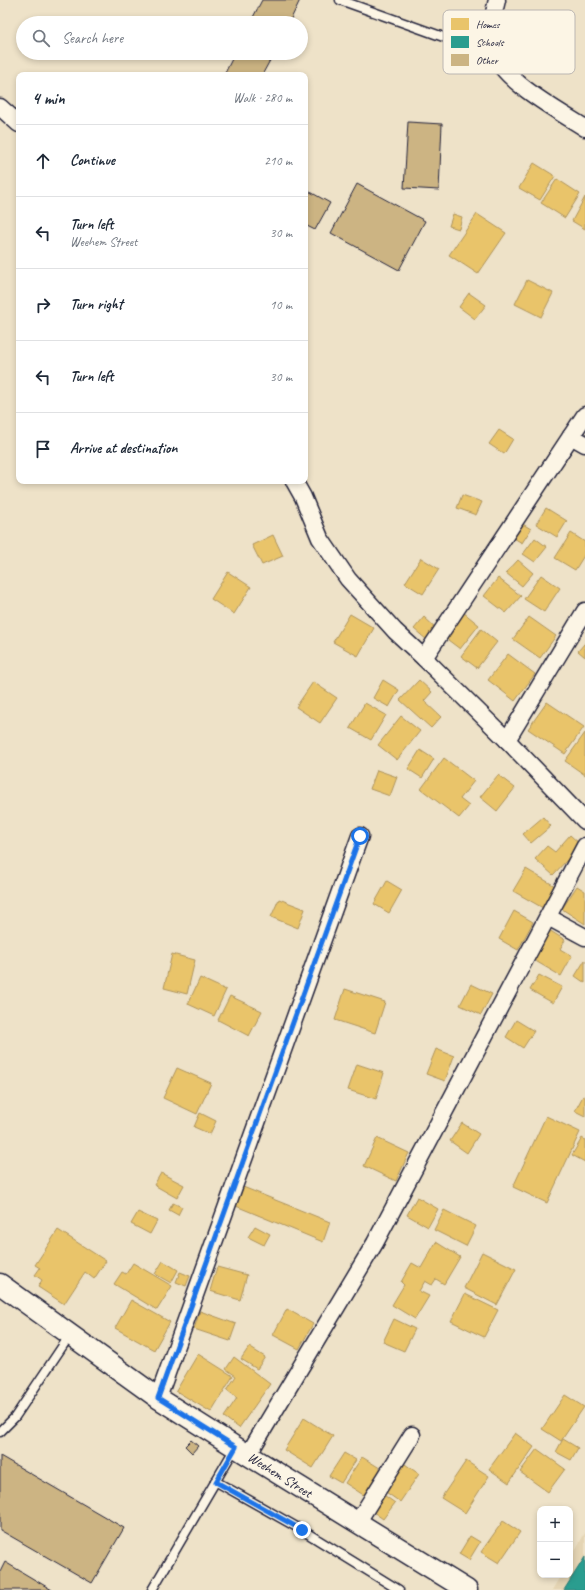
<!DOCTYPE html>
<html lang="en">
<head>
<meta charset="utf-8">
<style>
  :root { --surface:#fff; --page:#f6f6f7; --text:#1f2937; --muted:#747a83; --line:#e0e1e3 }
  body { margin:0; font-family:Caveat,sans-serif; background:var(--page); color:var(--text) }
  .controls { position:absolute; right:12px; bottom:12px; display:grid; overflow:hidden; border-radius:8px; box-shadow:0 2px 6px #0003 }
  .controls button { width:36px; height:36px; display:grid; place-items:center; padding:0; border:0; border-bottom:1px solid var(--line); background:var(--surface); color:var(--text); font:20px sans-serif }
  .stop { position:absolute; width:12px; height:12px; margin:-9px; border:3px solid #1a73e8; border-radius:50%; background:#fff }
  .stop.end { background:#1a73e8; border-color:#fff; box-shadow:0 1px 4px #0008 }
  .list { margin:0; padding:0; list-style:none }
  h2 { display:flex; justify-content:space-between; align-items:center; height:52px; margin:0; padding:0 16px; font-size:17px }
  h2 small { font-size:13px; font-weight:400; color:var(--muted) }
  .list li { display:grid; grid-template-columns:26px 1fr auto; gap:12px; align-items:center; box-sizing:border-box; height:72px; padding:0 16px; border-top:1px solid var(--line) }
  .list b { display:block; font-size:15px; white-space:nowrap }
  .list p { margin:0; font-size:13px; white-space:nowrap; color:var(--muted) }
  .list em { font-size:13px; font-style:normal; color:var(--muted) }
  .icon { flex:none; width:22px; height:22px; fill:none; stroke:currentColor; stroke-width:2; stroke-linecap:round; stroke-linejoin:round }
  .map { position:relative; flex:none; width:585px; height:1590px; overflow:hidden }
  .search { position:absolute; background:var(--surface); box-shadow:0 2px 6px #0003; left:16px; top:16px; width:292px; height:44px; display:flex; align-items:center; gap:10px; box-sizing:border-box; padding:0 14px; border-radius:22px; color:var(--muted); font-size:15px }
  .panel { position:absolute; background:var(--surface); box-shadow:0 2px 6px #0003; left:16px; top:72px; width:292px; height:412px; border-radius:8px }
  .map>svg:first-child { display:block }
  .built { fill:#e4d4b3 }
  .homes { fill:#e9c46a; stroke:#ad935c }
  .schools { fill:#2a9d8f; stroke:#287876 }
  .building { fill:#ccb483; stroke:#22223b }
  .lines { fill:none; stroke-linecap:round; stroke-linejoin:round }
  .service-casing { stroke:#22223b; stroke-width:11 }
  .minor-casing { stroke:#22223b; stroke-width:19 }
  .tertiary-casing { stroke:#22223b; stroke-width:23 }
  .service { stroke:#fcf5e5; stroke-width:8 }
  .minor { stroke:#fcf5e5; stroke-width:16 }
  .tertiary { stroke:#fcf5e5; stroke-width:20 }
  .route { stroke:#1a73e8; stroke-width:5 }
  .labels { text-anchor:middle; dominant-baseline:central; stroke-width:4; stroke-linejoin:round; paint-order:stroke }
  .street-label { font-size:14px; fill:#22223b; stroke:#fcf5e5 }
  .key { fill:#fcf5e5; stroke:#bbb6b2; stroke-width:1 }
  .key-label { font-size:11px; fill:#22223b }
</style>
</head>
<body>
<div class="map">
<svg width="585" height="1590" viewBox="0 0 585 1590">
  <rect width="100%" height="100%" fill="#eee2c8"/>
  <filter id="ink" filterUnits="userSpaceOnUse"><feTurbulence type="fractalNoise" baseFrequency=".025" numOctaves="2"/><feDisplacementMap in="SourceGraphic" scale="8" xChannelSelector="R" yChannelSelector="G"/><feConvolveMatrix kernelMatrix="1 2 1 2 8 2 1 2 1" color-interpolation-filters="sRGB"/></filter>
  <g filter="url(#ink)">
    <path class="built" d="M585 1533V1590H552L561 1575H570V1559Z"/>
    <g class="homes">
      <path d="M534 163 555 176 540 200 519 188Z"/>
      <path d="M557 179 580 194 565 218 541 203Z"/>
      <path d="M585 197V229L572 221Z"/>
      <path d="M453 214 462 217 459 229 449 226Z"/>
      <path d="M477 214 506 233 478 274 449 255Z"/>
      <path d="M527 280 553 293 541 317 515 304Z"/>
      <path d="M469 293 486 305 475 319 459 307Z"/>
      <path d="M499 430 513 439 504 454 489 444Z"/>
      <path d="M462 495 482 502 476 515 457 508Z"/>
      <path d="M546 508 567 521 557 537 536 524Z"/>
      <path d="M521 523 531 529 522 543 512 537Z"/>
      <path d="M571 533 585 542V554L575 570 555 558Z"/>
      <path d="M273 535 283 556 262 565 252 545Z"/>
      <path d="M535 538 547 547 535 562 523 554Z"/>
      <path d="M421 558 439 569 423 594 405 583Z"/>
      <path d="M518 560 533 573 522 586 506 573Z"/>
      <path d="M228 572 251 587 234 614 211 599Z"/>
      <path d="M541 575 560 588 544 612 524 599Z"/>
      <path d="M498 578 521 596 506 613 484 596Z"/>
      <path d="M463 612 479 625 460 649 444 637Z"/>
      <path d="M350 614 374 628 358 656 333 642Z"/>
      <path d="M424 617 437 629 427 640 414 629Z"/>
      <path d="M529 617 556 636 540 658 513 639Z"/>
      <path d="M481 629 497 642 477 668 461 656Z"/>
      <path d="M585 643V657L578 651Z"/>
      <path d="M508 654 535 674 515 701 488 680Z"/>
      <path d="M383 680 399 690 389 707 373 698Z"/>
      <path d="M419 680 432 692 424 701 441 717 431 728 400 700Z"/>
      <path d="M313 682 337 698 320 723 296 707Z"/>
      <path d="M547 702 584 727 565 754 528 729Z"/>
      <path d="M365 703 386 715 371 740 350 728Z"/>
      <path d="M401 716 420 731 397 760 378 745Z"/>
      <path d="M585 733V775L565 761Z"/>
      <path d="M420 750 434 759 422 778 408 769Z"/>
      <path d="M444 758 474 781 460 799 469 806 459 818 421 789Z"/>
      <path d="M377 770 397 777 390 796 370 789Z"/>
      <path d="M498 775 515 788 497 811 480 797Z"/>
      <path d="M543 817 551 826 531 843 523 834Z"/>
      <path d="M570 835 581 845 553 875 535 859 547 846 555 852Z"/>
      <path d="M526 869 555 886 543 908 513 891Z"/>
      <path d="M387 881 402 890 389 913 374 904Z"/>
      <path d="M577 886 585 891V924L562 909Z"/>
      <path d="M279 899 305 909 298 928 271 917Z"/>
      <path d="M514 911 533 922 518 950 499 939Z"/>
      <path d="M549 930 565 940 560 949 572 956 561 976 532 959Z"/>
      <path d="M172 954 195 960 187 994 164 988Z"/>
      <path d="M585 960V983L575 976Z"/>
      <path d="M539 975 562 987 553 1003 530 990Z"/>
      <path d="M200 978 226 990 214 1016 188 1004Z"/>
      <path d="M471 984 492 994 481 1015 460 1005Z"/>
      <path d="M345 989 385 1002 375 1033 335 1020Z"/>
      <path d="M230 996 262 1011 249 1036 218 1020Z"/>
      <path d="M516 1020 534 1031 523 1048 506 1037Z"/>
      <path d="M436 1049 454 1056 445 1081 426 1074Z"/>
      <path d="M357 1064 384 1073 376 1099 348 1090Z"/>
      <path d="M177 1068 211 1083 197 1114 163 1098Z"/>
      <path d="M583 1096 585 1097V1116L575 1111Z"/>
      <path d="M200 1113 216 1121 210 1134 194 1127Z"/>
      <path d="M546 1116 580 1132 547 1203 513 1187Z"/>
      <path d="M462 1123 479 1134 467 1153 450 1141Z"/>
      <path d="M377 1138 409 1153 396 1181 364 1166Z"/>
      <path d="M582 1138 585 1140V1162L572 1155Z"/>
      <path d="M161 1173 184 1185 177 1198 154 1185Z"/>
      <path d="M243 1187 330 1222 323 1242 236 1206Z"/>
      <path d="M417 1197 438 1209 428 1227 407 1215Z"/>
      <path d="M173 1203 182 1207 178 1215 169 1210Z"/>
      <path d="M444 1210 476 1226 466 1246 434 1230Z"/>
      <path d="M138 1212 157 1221 150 1234 131 1224Z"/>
      <path d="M255 1226 270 1234 264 1245 248 1237Z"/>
      <path d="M58 1230 106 1261 94 1279 85 1272 64 1304 38 1287 42 1280 35 1275 40 1268 35 1265Z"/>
      <path d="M436 1242 460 1257 444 1284 436 1279 432 1285 425 1281 419 1291 429 1296 415 1319 392 1305 404 1285 401 1282 412 1263 421 1268Z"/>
      <path d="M482 1252 516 1269 497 1305 464 1288Z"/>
      <path d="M163 1261 178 1270 171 1283 155 1274Z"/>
      <path d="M133 1263 172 1286 157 1310 114 1284 122 1272 126 1274Z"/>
      <path d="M217 1267 247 1275 240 1300 210 1291Z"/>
      <path d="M180 1272 190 1276 186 1286 176 1282Z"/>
      <path d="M465 1294 498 1310 484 1337 451 1321Z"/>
      <path d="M131 1300 170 1322 154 1350 115 1328Z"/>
      <path d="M287 1309 313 1324 299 1349 273 1335Z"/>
      <path d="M200 1311 236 1324 230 1341 194 1329Z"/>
      <path d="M394 1319 415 1329 404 1351 383 1342Z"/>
      <path d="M249 1347 265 1357 257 1369 241 1359Z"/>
      <path d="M198 1354 233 1376 211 1412 176 1391Z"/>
      <path d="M234 1357 270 1384 239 1428 224 1417 237 1398 227 1390 236 1376 226 1369Z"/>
      <path d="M565 1395 584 1407 561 1441 542 1429Z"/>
      <path d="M304 1418 333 1436 313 1468 284 1450Z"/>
      <path d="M515 1433 534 1447 509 1483 489 1469Z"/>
      <path d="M563 1439 578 1448 571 1460 556 1452Z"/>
      <path d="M537 1449 565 1469 548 1492 520 1472Z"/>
      <path d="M344 1453 356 1460 341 1483 329 1476Z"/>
      <path d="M362 1457 383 1470 365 1496 345 1483Z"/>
      <path d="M466 1461 489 1476 465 1513 441 1498Z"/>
      <path d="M402 1462 419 1474 400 1502 383 1490Z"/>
      <path d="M381 1493 395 1503 383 1519 369 1509Z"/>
      <path d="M503 1521 520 1532 499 1563 481 1552Z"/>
      <path d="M470 1536 480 1542 469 1560 459 1554Z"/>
    </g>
    <path class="schools" d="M585 1557V1590H564Z"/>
    <g class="building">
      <path d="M262 0H300L289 23H250Z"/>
      <path d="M235 53H274L262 75H224Z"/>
      <path d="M408 122 442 124 439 190 404 188Z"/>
      <path d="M357 184 425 221 399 270 331 233Z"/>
      <path d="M305 189 330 203 315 230 305 225Z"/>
      <path d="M191 1440 198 1446 192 1453 185 1446Z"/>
      <path d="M0 1456 124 1528 92 1583 0 1530Z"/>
      <path d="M5 1562 52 1590H0V1572Z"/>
    </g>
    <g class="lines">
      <defs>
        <g id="service">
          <path d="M340 0 477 49 493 50"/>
          <path d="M0 1432 15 1417 70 1335"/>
          <path d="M215 1481 302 1530 399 1590"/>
          <path d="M152 1590 235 1448"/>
        </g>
        <g id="minor">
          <path d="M497 0C493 16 489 32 492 49 500 80 559 111 585 128"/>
          <path d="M0 107 19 124"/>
          <path d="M571 436 585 444"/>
          <path d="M294 481 303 497 320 538 348 579 395 631 424 658 507 740 585 821"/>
          <path d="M424 658 585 415"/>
          <path d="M507 740 585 611"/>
          <path d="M548 917 585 937"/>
          <path d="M158 1398 360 836"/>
          <path d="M248 1455 375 1243 585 846"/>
          <path d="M357 1523 412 1435"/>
        </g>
        <path id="tertiary" d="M0 1284 158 1398 248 1455 467 1590"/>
      </defs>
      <use href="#service" class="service-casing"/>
      <use href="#minor" class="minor-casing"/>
      <use href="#tertiary" class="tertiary-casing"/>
      <use href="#service" class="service"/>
      <use href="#minor" class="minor"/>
      <use href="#tertiary" class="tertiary"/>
    </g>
  </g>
  <g class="lines" filter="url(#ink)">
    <path class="route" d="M302 1530 216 1482 236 1447 158 1398 360 836"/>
  </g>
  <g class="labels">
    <g class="street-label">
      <text transform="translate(280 1475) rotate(32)">Weehem Street</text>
    </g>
  </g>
  <rect x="443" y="10" width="132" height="64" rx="6" class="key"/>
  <rect x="451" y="18" width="18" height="12" fill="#e9c46a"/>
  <rect x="451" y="36" width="18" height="12" fill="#2a9d8f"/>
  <rect x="451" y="54" width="18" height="12" fill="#ccb483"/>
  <g class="key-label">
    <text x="476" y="28">Homes</text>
    <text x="476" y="46">Schools</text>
    <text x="476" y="64">Other</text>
  </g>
</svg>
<div class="controls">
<button>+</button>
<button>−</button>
</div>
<div class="stop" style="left:360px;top:836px"></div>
<div class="stop end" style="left:302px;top:1530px"></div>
<div class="search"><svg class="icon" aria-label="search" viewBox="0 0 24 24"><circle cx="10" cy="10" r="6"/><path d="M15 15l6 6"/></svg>Search here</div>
<section class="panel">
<h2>4 min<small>Walk · 280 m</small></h2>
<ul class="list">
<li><svg class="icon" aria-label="ahead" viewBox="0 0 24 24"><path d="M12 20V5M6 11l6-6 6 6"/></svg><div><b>Continue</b></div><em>210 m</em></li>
<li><svg class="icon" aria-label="left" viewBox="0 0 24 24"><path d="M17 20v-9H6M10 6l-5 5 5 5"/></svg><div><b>Turn left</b><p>Weehem Street</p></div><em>30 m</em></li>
<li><svg class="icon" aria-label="right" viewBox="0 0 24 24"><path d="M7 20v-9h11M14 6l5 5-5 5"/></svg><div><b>Turn right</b></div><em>10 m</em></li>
<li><svg class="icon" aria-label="left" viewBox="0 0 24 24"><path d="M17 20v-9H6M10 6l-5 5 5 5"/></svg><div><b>Turn left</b></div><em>30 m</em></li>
<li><svg class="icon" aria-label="arrive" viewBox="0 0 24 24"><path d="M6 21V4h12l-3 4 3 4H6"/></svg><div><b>Arrive at destination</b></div></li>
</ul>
</section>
</div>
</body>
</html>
